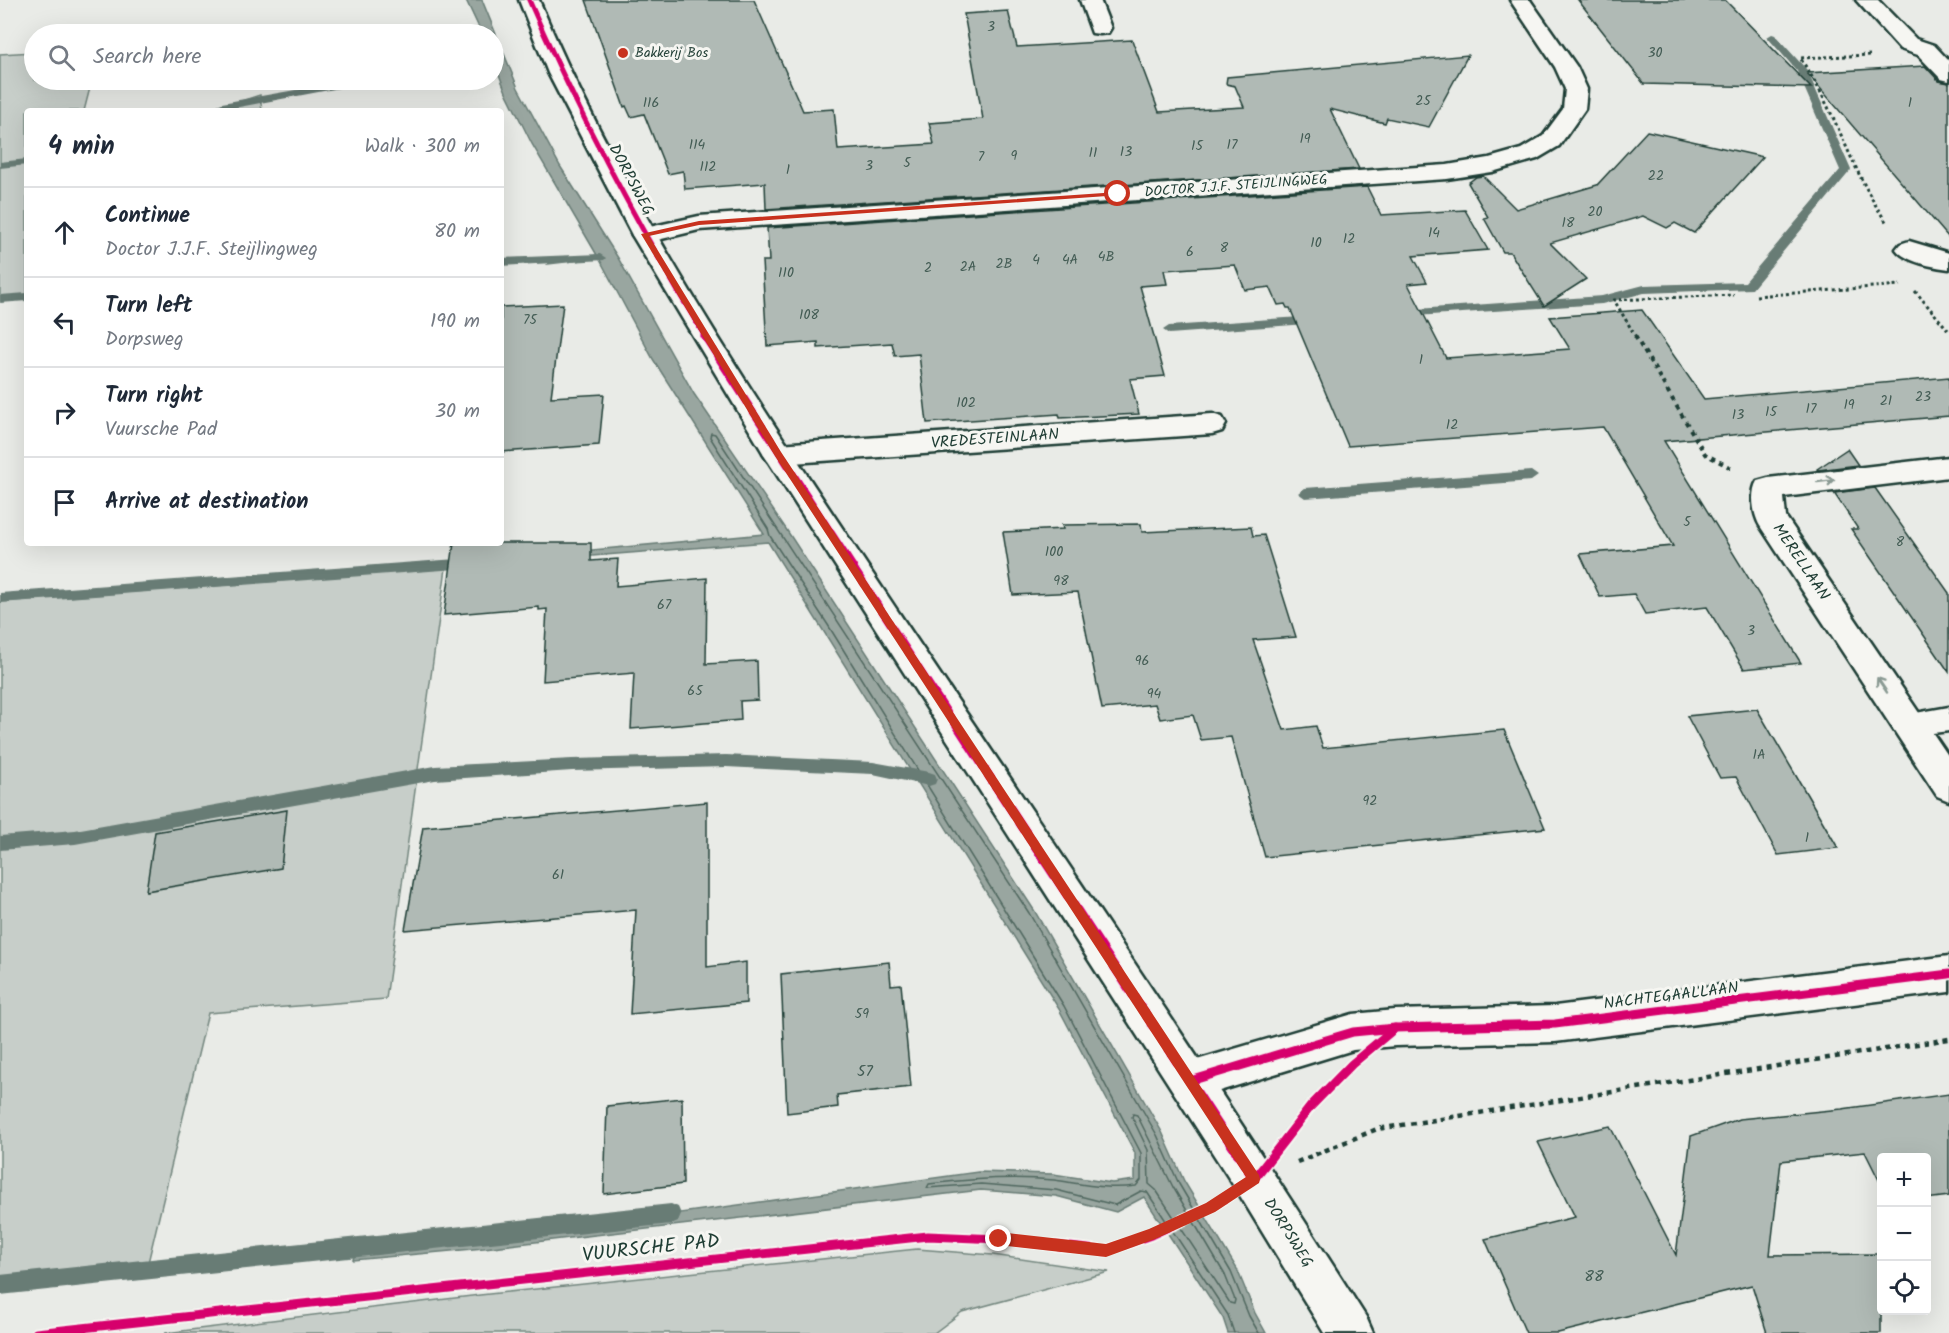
<!DOCTYPE html>
<html lang="en">
<head>
<meta charset="utf-8">
<style>
  :root { --surface:#fff; --page:#f6f6f7; --text:#1f2937; --muted:#747a83; --line:#e0e1e3 }
  body { margin:0; font-family:Kalam,sans-serif; background:var(--page); color:var(--text) }
  .controls { position:absolute; right:18px; bottom:18px; display:grid; overflow:hidden; border-radius:6px; box-shadow:0 6px 24px #0002 }
  .controls button { width:54px; height:54px; display:grid; place-items:center; padding:0; border:0; border-bottom:2px solid var(--line); background:var(--surface); color:var(--text); font:30px sans-serif }
  .stop { position:absolute; width:18px; height:18px; margin:-14px; border:4px solid #c8321e; border-radius:50%; background:#fff }
  .stop.end { background:#c8321e; border-color:#fff; box-shadow:0 2px 6px #0008 }
  .list { margin:0; padding:0; list-style:none }
  h2 { display:flex; justify-content:space-between; align-items:center; height:78px; margin:0; padding:0 24px; font-size:26px }
  h2 small { font-size:20px; font-weight:400; color:var(--muted) }
  .list li { display:grid; grid-template-columns:39px 1fr auto; gap:18px; align-items:center; box-sizing:border-box; height:90px; padding:0 24px; border-top:2px solid var(--line) }
  .list b { display:block; font-size:22px; white-space:nowrap }
  .list p { margin:0; font-size:20px; white-space:nowrap; color:var(--muted) }
  .list em { font-size:20px; font-style:normal; color:var(--muted) }
  .icon { flex:none; width:33px; height:33px; fill:none; stroke:currentColor; stroke-width:2; stroke-linecap:round; stroke-linejoin:round }
  .map { position:relative; flex:none; width:1949px; height:1333px; overflow:hidden }
  .search { position:absolute; background:var(--surface); box-shadow:0 6px 24px #0002; left:24px; top:24px; width:480px; height:66px; display:flex; align-items:center; gap:15px; box-sizing:border-box; padding:0 21px; border-radius:33px; color:var(--muted); font-size:22px }
  .panel { position:absolute; background:var(--surface); box-shadow:0 6px 24px #0002; left:24px; top:108px; width:480px; height:438px; border-radius:6px }
  .map>svg:first-child { display:block }
  .green { fill:#c7cec9; stroke:#73867e; stroke-width:1.5 }
  .water { fill:#99a6a0; stroke:#687c75; stroke-width:1.5 }
  .lines { fill:none; stroke-linecap:round; stroke-linejoin:round }
  .shore { stroke:#50675f; stroke-width:1.5 }
  .stream { fill:#687c75; fill-rule:evenodd }
  .building { fill:#b0bab5; stroke:#1f3d34; stroke-width:1.5 }
  .service-casing { stroke:#1f3d34; stroke-width:5 }
  .minor-casing { stroke:#1f3d34; stroke-width:5 }
  .tertiary-casing { stroke:#1f3d34; stroke-width:5 }
  .path-far2 { stroke:#1f3d34; stroke-width:3; stroke-dasharray:3 3; stroke-linecap:butt }
  .path-far1 { stroke:#1f3d34; stroke-width:4; stroke-dasharray:4.5 4.5; stroke-linecap:butt }
  .path { stroke:#1f3d34; stroke-width:4.5; stroke-dasharray:5 5; stroke-linecap:butt }
  .service { fill:#f6f6f2; fill-rule:evenodd }
  .minor { fill:#f6f6f2; fill-rule:evenodd }
  .tertiary { fill:#f6f6f2; fill-rule:evenodd }
  .cycleway-far2-casing { stroke:#f6f6f2; stroke-width:8 }
  .cycleway-far1-casing { stroke:#f6f6f2; stroke-width:10 }
  .cycleway-casing { stroke:#f6f6f2; stroke-width:13 }
  .cycleway-far2 { stroke:#d6006c; stroke-width:5 }
  .cycleway-far1 { stroke:#d6006c; stroke-width:7 }
  .cycleway { stroke:#d6006c; stroke-width:9 }
  .oneway { stroke:#8a9a93 }
  .route { fill:#c8321e }
  .poi-dot { fill:#c8321e; stroke:#f6f6f2; stroke-width:2 }
  .labels { text-anchor:middle; dominant-baseline:central; stroke-width:6; stroke-linejoin:round; paint-order:stroke }
  .number-label { font-size:14px; fill:#435c54 }
  .far-poi-label { font-size:14px; fill:#1f3d34; stroke:#f6f6f2; text-anchor:start }
  .far-street-label { font-size:14px; fill:#1f3d34; stroke:#f6f6f2 }
  .street-label { font-size:16px; fill:#1f3d34; stroke:#f6f6f2 }
  .near-number-label { font-size:16px; fill:#435c54 }
  .near-street-label { font-size:20px; fill:#1f3d34; stroke:#f6f6f2 }
</style>
</head>
<body>
<div class="map">
<svg width="1949" height="1333" viewBox="0 0 1949 1333">
  <rect width="100%" height="100%" fill="#e9ebe7"/>
  <filter id="ink" filterUnits="userSpaceOnUse"><feTurbulence type="fractalNoise" baseFrequency=".0167" numOctaves="2"/><feDisplacementMap in="SourceGraphic" scale="12" xChannelSelector="R" yChannelSelector="G"/><feConvolveMatrix kernelMatrix="1 2 1 2 8 2 1 2 1" color-interpolation-filters="sRGB"/></filter>
  <g filter="url(#ink)">
    <g class="green">
      <path d="M34 52V80H92L84 111H27V299L0 301V54Z"/>
      <path d="M260 95 262 111H210Z"/>
      <path d="M446 568 386 999 208 1013 145 1275 0 1290V602Z"/>
      <path d="M917 1249 993 1255 1109 1272 962 1312 934 1333H165L480 1295Z"/>
    </g>
    <path class="water" d="M466 0H482L518 88 560 166 618 258 694 394 786 529 1034 910 1162 1132 1184 1181 1237 1269 1255 1313 1266 1333H1228L1223 1318 1144 1197 1116 1212 1056 1196 981 1190 484 1248 353 1260 355 1251 477 1241 978 1172 1053 1174 1112 1183 1135 1180V1153L1059 1009 768 542 454 567V563L764 534 653 359 599 258 548 264 550 262 597 255 532 144 506 92 494 62V34H482Z"/>
    <g class="lines">
      <g class="shore">
        <path d="M1133 1114 1137 1115 1173 1187 1225 1275 1235 1300 1234 1304 1230 1303 1156 1190 1149 1184 1148 1150 1132 1117Z"/>
        <path d="M1234 1333 1228 1315 1147 1192 1141 1191 1115 1205 1056 1190 981 1184 927 1188 929 1184C970 1179 1012 1176 1054 1180 1083 1184 1106 1190 1136 1186L1141 1180V1153L1064 1006 828 625 770 536 768 529 710 437 711 433 715 434 1029 913 1157 1135 1179 1184 1231 1272 1249 1316 1259 1333"/>
      </g>
      <g class="stream">
        <path d="M1772 34 1775 35 1807 70 1851 170 1752 289 1644 293 1602 304 1399 317 1397 314 1403 310 1602 296 1644 285 1745 282 1840 170 1797 71 1767 37Z"/>
        <path d="M352 80H371L366 83 218 111H203L222 103Z"/>
        <path d="M27 159V165L0 168V162Z"/>
        <path d="M600 254 606 258 604 260 501 266V258Z"/>
        <path d="M27 293V301L0 303V295Z"/>
        <path d="M1316 316 1320 317V323L1169 334 1163 330 1169 326Z"/>
        <path d="M1531 471 1538 476 1531 481 1305 498 1298 493 1305 488Z"/>
        <path d="M470 558 477 563 470 568 0 603V593Z"/>
        <path d="M726 755 873 762 929 772 935 774 937 779 935 784 929 786 873 774 726 767 572 771 435 780 75 844 0 850V836L75 830 435 766 572 759Z"/>
        <path d="M671 1204 678 1207 681 1214 678 1221 671 1224 0 1295V1275Z"/>
      </g>
    </g>
    <g class="building">
      <path d="M586 0H754L803 111 834 109 838 150 934 144 929 123 983 119 964 14 1008 11 1017 47 1132 40 1159 112 1244 107 1235 86 1226 84 1227 77 1468 55 1429 127 1387 118 1385 123 1330 109 1359 169 766 209 765 183 685 189 683 171 668 174 644 114 631 117 626 106 624 107Z"/>
      <path d="M1578 0H1725L1811 88 1644 84Z"/>
      <path d="M1925 66 1939 81 1949 83V238L1807 73Z"/>
      <path d="M1647 131 1763 157 1694 233 1675 223 1667 228 1643 216 1550 243 1586 279 1544 306 1510 252H1503L1484 218 1488 217 1468 183 1476 177 1483 176 1516 209 1597 185Z"/>
      <path d="M1367 187 1381 215 1465 210 1488 250 1413 256 1427 282 1408 284 1446 358 1570 349 1550 317 1642 310 1704 399 1949 377V416L1664 441 1801 663 1744 669 1707 607 1645 614 1634 594 1600 597 1580 554 1673 546 1603 427 1348 446 1290 308H1287L1285 304 1278 305 1270 287 1245 290 1235 265 1164 270 1167 284 1140 286 1165 376 1130 379 1139 414 1060 418 1059 414 927 423 919 354 895 356 892 343 818 348V342L767 346 762 261H769L767 228Z"/>
      <path d="M563 304 551 397 604 394 599 445 501 452V307Z"/>
      <path d="M1847 449 1858 465 1818 470 1817 469Z"/>
      <path d="M1875 488 1949 593V672L1851 529H1858L1834 493Z"/>
      <path d="M1141 524 1142 532 1251 527 1253 536 1264 535 1296 637 1253 640 1284 730 1316 726 1323 748 1504 730 1545 828 1265 857 1231 737 1201 740 1193 715 1160 719 1155 704 1102 709 1078 592 1013 595 1003 532 1063 529 1062 525Z"/>
      <path d="M454 543H591V561L618 559 616 586 707 578 706 664 757 661 758 700 740 701 741 720 631 729 634 673 543 681 547 609 539 610V607L444 615Z"/>
      <path d="M1757 709 1799 781 1838 848 1778 855 1736 777 1720 778 1687 716Z"/>
      <path d="M707 802V967L746 962V1003L630 1014 636 910 405 930 423 827Z"/>
      <path d="M287 810 281 868 146 891 155 832Z"/>
      <path d="M889 962 891 985 901 984 911 1087 837 1095 838 1107 787 1113 781 974Z"/>
      <path d="M1949 1094V1196L1926 1199V1158H1881V1184L1865 1152 1781 1161 1770 1255 1881 1254V1333H1767L1752 1285 1558 1333H1526L1485 1239 1575 1217 1538 1142 1610 1126 1676 1255 1691 1136 1739 1119 1842 1109Z"/>
      <path d="M682 1098 683 1184 604 1194 607 1106Z"/>
    </g>
    <g class="lines">
      <defs>
        <path id="service" d="M1949 707V731L1909 736 1899 732 1894 724 1899 716Z"/>
        <g id="minor">
          <path d="M1080 0H1100L1111 28 1108 33 1100 34 1092 33Z"/>
          <path d="M1510 0H1530L1577 67 1587 89 1585 109 1559 146 1537 159 1492 172 1447 179 699 230 645 243 636 240 632 235 636 230 699 216 1447 165 1489 158 1521 149 1543 136 1563 109 1565 89 1555 67Z"/>
          <path d="M1856 0H1878L1916 39 1934 45 1949 61V81L1941 79 1918 55 1900 49Z"/>
          <path d="M1909 241 1949 253V269C1934 267 1905 262 1896 249L1900 244Z"/>
          <path d="M1212 414 1222 417 1226 424 1222 431 1212 434 778 464 768 461 763 454 768 447 778 444Z"/>
          <path d="M1949 457V477L1784 497 1786 517 1949 757V801L1937 796 1760 526C1753 514 1750 493 1757 481L1768 478Z"/>
          <path d="M1949 956V992L1555 1042 1395 1046 1353 1050 1190 1100 1176 1095 1170 1081 1176 1067 1190 1062 1353 1014 1395 1010 1555 1006Z"/>
        </g>
        <path id="tertiary" d="M519 0H539C630 217 769 418 899 613 1056 847 1215 1079 1366 1317L1373 1333H1324L1239 1194 768 461 632 235 548 73Z"/>
      </defs>
      <use href="#service" class="service-casing"/>
      <use href="#minor" class="minor-casing"/>
      <use href="#tertiary" class="tertiary-casing"/>
      <g class="path-far2">
        <path d="M1870 55 1800 58C1836 110 1851 171 1887 223"/>
        <path d="M1915 291 1949 331"/>
        <path d="M1756 296 1900 285"/>
        <path d="M1636 337 1614 300 1734 295"/>
      </g>
      <path class="path-far1" d="M1635 336 1705 454 1733 469"/>
      <path class="path" d="M1297 1162 1377 1129 1949 1039"/>
      <use href="#service" class="service"/>
      <use href="#minor" class="minor"/>
      <use href="#tertiary" class="tertiary"/>
      <defs>
        <path id="cycleway-far2" d="M529 0C580 117 639 228 705 337"/>
        <path id="cycleway-far1" d="M704 336 986 772"/>
        <g id="cycleway">
          <path d="M985 770 1254 1179"/>
          <path d="M1190 1081 1353 1032 1395 1028 1555 1024 1949 974"/>
          <path d="M36 1333 928 1236 999 1239 1105 1251 1151 1235 1211 1207 1254 1179 1311 1106 1352 1064 1395 1028"/>
        </g>
      </defs>
      <use href="#cycleway-far2" class="cycleway-far2-casing"/>
      <use href="#cycleway-far1" class="cycleway-far1-casing"/>
      <use href="#cycleway" class="cycleway-casing"/>
      <use href="#cycleway-far2" class="cycleway-far2"/>
      <use href="#cycleway-far1" class="cycleway-far1"/>
      <use href="#cycleway" class="cycleway"/>
    </g>
    <defs><path id="oneway-shaft" d="M-6 0H5M1.5-3L5.5 0L1.5 3" fill="none" stroke-width="1.6" stroke-linecap="round" stroke-linejoin="round" transform="scale(1.5)"/></defs>
    <g class="oneway">
      <use href="#oneway-shaft" transform="translate(1826 481) rotate(-7)"/>
      <use href="#oneway-shaft" transform="translate(1882 685) rotate(-124)"/>
    </g>
  </g>
  <path class="route" d="M1118 192 1121 195 699 225 649 236 781 452 1259 1175 1260 1179 1259 1183 1215 1212 1155 1239 1106 1257 999 1245 995 1243 993 1239 995 1234 999 1232 1106 1244 1149 1229 1206 1203 1246 1177 775 456 641 234 699 221Z"/>
  <circle class="poi-dot" cx="623" cy="53" r="6"/>
  <g class="labels">
    <g class="number-label">
      <text x="991" y="27">3</text>
      <text x="1655" y="53">30</text>
      <text x="1423" y="101">25</text>
      <text x="651" y="103">116</text>
      <text x="1910" y="103">1</text>
      <text x="1305" y="139">19</text>
      <text x="697" y="145">114</text>
      <text x="1232" y="145">17</text>
      <text x="1197" y="146">15</text>
      <text x="1126" y="152">13</text>
      <text x="1093" y="153">11</text>
      <text x="1014" y="156">9</text>
      <text x="981" y="157">7</text>
      <text x="907" y="163">5</text>
      <text x="869" y="166">3</text>
      <text x="708" y="167">112</text>
      <text x="788" y="170">1</text>
      <text x="1656" y="176">22</text>
      <text x="1595" y="212">20</text>
      <text x="1568" y="223">18</text>
      <text x="1434" y="233">14</text>
      <text x="1349" y="239">12</text>
      <text x="1316" y="243">10</text>
      <text x="1224" y="248">8</text>
      <text x="1190" y="252">6</text>
      <text x="1106" y="257">4B</text>
      <text x="1036" y="260">4</text>
      <text x="1070" y="260">4A</text>
      <text x="1004" y="264">2B</text>
      <text x="968" y="267">2A</text>
      <text x="928" y="268">2</text>
      <text x="786" y="273">110</text>
      <text x="809" y="315">108</text>
      <text x="530" y="320">75</text>
      <text x="1421" y="360">1</text>
      <text x="1923" y="397">23</text>
      <text x="1886" y="401">21</text>
      <text x="966" y="403">102</text>
      <text x="1849" y="405">19</text>
      <text x="1811" y="409">17</text>
      <text x="1771" y="412">15</text>
      <text x="1738" y="415">13</text>
      <text x="1452" y="425">12</text>
      <text x="1687" y="522">5</text>
      <text x="1900" y="542">8</text>
      <text x="1054" y="552">100</text>
      <text x="1061" y="581">98</text>
      <text x="664" y="605">67</text>
      <text x="1751" y="631">3</text>
      <text x="1142" y="661">96</text>
      <text x="695" y="691">65</text>
      <text x="1154" y="694">94</text>
      <text x="1759" y="755">1A</text>
      <text x="1370" y="801">92</text>
      <text x="1807" y="838">1</text>
      <text x="558" y="875">61</text>
      <text x="862" y="1014">59</text>
    </g>
    <g class="far-poi-label">
      <text x="635" y="53">Bakkerij Bos</text>
    </g>
    <g class="far-street-label">
      <text transform="translate(1236 186) rotate(-4)">DOCTOR J.J.F. STEIJLINGWEG</text>
    </g>
    <g class="street-label">
      <text transform="translate(631 180) rotate(62)">DORPSWEG</text>
      <text transform="translate(995 439) rotate(-4)">VREDESTEINLAAN</text>
      <text transform="translate(1801 562) rotate(56)">MERELLAAN</text>
      <text transform="translate(1671 996) rotate(-7)">NACHTEGAALLAAN</text>
      <text transform="translate(1288 1233) rotate(58)">DORPSWEG</text>
    </g>
    <g class="near-number-label">
      <text x="865" y="1071">57</text>
      <text x="1594" y="1276">88</text>
    </g>
    <g class="near-street-label">
      <text transform="translate(651 1249) rotate(-6)">VUURSCHE PAD</text>
    </g>
  </g>
</svg>
<div class="controls">
<button>+</button>
<button>−</button>
<button><svg class="icon" aria-label="locate" viewBox="0 0 24 24"><circle cx="12" cy="12" r="6"/><path d="M12 2v4M12 18v4M2 12h4M18 12h4"/></svg></button>
</div>
<div class="stop" style="left:1118px;top:194px"></div>
<div class="stop end" style="left:999px;top:1239px"></div>
<div class="search"><svg class="icon" aria-label="search" viewBox="0 0 24 24"><circle cx="10" cy="10" r="6"/><path d="M15 15l6 6"/></svg>Search here</div>
<section class="panel">
<h2>4 min<small>Walk · 300 m</small></h2>
<ul class="list">
<li><svg class="icon" aria-label="ahead" viewBox="0 0 24 24"><path d="M12 20V5M6 11l6-6 6 6"/></svg><div><b>Continue</b><p>Doctor J.J.F. Steijlingweg</p></div><em>80 m</em></li>
<li><svg class="icon" aria-label="left" viewBox="0 0 24 24"><path d="M17 20v-9H6M10 6l-5 5 5 5"/></svg><div><b>Turn left</b><p>Dorpsweg</p></div><em>190 m</em></li>
<li><svg class="icon" aria-label="right" viewBox="0 0 24 24"><path d="M7 20v-9h11M14 6l5 5-5 5"/></svg><div><b>Turn right</b><p>Vuursche Pad</p></div><em>30 m</em></li>
<li><svg class="icon" aria-label="arrive" viewBox="0 0 24 24"><path d="M6 21V4h12l-3 4 3 4H6"/></svg><div><b>Arrive at destination</b></div></li>
</ul>
</section>
</div>
</body>
</html>
